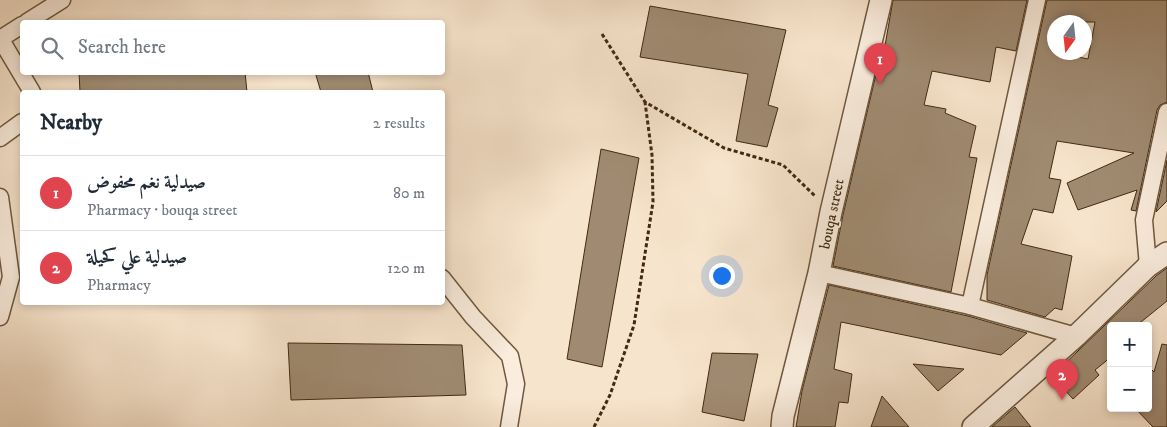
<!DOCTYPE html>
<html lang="en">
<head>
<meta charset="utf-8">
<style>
  :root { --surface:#fff; --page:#f6f6f7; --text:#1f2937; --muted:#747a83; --line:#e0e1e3; --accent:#0f766e }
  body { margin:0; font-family:"IM FELL DW Pica",Amiri,serif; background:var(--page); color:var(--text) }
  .controls { position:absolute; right:15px; bottom:15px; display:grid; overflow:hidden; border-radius:5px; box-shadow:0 2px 8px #0003 }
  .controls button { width:45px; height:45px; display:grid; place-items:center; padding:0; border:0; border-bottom:1px solid var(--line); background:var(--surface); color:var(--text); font:25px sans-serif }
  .compass { position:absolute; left:1047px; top:15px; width:45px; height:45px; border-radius:50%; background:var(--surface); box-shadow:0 2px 8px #0003; rotate:195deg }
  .you { position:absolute; left:721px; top:275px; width:18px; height:18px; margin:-12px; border:4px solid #fff; border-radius:50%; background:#1a73e8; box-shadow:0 0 0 8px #1a73e833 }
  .badge { display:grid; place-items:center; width:32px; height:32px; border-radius:50%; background:var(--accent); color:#fff; font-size:16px; font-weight:700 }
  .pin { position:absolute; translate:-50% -41px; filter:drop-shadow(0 1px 2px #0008) }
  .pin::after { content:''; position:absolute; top:26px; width:18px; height:15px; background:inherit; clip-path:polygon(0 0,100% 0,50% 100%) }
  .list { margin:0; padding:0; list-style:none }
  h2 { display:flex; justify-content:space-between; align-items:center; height:65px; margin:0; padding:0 20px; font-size:21px }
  h2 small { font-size:16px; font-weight:400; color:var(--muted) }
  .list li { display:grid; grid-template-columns:32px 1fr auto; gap:15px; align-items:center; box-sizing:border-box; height:75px; padding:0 20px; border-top:1px solid var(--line) }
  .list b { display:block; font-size:19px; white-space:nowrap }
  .list p { margin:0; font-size:16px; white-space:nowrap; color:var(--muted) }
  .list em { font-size:16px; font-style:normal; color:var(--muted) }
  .icon { flex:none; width:28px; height:28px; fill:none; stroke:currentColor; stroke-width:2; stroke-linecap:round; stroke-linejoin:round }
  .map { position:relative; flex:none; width:1167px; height:427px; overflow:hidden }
  .search { position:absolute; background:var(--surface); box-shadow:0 2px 8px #0003; left:20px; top:20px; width:425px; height:55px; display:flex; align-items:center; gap:12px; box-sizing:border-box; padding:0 18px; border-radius:5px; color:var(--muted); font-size:19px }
  .panel { position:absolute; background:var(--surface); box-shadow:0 2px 8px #0003; left:20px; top:90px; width:425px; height:215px; border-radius:5px }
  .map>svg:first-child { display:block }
  .building { fill:#a08b72; stroke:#412a10; fill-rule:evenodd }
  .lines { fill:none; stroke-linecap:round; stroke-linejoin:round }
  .minor-casing { stroke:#6e583f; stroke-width:19 }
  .tertiary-casing { stroke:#6e583f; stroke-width:24 }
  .path { stroke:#412a10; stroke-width:3; stroke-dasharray:4 2.5; stroke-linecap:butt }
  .minor { stroke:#faedde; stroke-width:16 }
  .tertiary { stroke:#faedde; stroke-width:21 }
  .labels { text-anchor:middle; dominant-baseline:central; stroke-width:4; stroke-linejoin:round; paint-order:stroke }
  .street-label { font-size:15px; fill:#412a10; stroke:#faedde }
</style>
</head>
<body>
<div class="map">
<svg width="1167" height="427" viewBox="0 0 1167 427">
  <rect width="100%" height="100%" fill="#f7e4cc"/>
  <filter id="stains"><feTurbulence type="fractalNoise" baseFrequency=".004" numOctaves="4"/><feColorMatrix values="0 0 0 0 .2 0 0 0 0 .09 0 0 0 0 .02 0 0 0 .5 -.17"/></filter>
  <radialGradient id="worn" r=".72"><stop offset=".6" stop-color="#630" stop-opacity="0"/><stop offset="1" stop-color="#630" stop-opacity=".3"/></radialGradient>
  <g class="building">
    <path d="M893 0H1027L1016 51 996 47 990 82 932 71 924 105 946 109 945 113 976 126 969 157 977 158 951 292 833 266 843 215 880 57H883Z"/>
    <path d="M1047 0H1167V102L1160 105 1157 110 1136 211 1131 210 1137 190 1078 210 1067 183 1134 153 1057 141 1049 178 1061 180 1053 213 1033 209 1021 244 1072 256 1062 310 1055 308 1045 317 987 300V275ZM1054 22H1095L1088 59 1054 52Z"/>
    <path d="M650 6 786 30 768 105 778 108 767 147 736 141 748 74 640 57Z"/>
    <path d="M79 72H245L247 92H80Z"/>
    <path d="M315 72H368L373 92H321Z"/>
    <path d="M601 149 639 158 602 367 567 359Z"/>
    <path d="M1167 160V201L1156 212Z"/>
    <path d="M1167 268V301L1136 326H1111V357L1095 370 1099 375 1073 399 1052 376 1156 276Z"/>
    <path d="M829 285 968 316 1027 333 1001 355 841 322 834 369 852 374 848 403 839 402 835 427H796L802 391Z"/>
    <path d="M288 343 462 345 466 395 291 400Z"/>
    <path d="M1162 344 1167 345V427H1153L1135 408H1148V366L1154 372Z"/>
    <path d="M712 353 758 354 744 421 702 412Z"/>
    <path d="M913 364 964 369 938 391Z"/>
    <path d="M882 396 909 427H871Z"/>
    <path d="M1015 407 1031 427H992Z"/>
  </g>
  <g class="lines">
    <defs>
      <g id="minor">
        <path d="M27 22 62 0"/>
        <path d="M0 38 32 92"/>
        <path d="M0 39 22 25"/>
        <path d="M0 138 22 122"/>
        <path d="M0 197 11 277 0 317"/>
        <path d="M1148 266 1144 220 1167 112"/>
        <path d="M819 273 970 306 1076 336"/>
        <path d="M442 278 473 317 510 356 516 384 509 427"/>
        <path d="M970 306 1037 0"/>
      </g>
      <g id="tertiary">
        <path d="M782 427 783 416 819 273 831 212 881 0"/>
        <path d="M973 427 1076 336 1148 266 1167 253"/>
      </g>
    </defs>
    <use href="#minor" class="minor-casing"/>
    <use href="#tertiary" class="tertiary-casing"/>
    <g class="path">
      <path d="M602 34 645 102 724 148 783 165 815 196"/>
      <path d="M594 427 610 395 634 325 653 202 652 155 645 102"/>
    </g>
    <use href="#minor" class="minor"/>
    <use href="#tertiary" class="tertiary"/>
  </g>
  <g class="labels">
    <g class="street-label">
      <text transform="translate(832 214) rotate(-78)">bouqa street</text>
    </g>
  </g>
  <rect width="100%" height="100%" filter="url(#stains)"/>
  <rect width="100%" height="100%" fill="url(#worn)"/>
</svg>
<div class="controls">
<button>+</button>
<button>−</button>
</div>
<svg class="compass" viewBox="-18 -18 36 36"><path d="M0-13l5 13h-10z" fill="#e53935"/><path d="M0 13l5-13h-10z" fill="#747a83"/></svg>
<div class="you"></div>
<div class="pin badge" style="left:880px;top:84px;background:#e0444e">1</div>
<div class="pin badge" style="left:1062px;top:400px;background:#e0444e">2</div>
<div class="search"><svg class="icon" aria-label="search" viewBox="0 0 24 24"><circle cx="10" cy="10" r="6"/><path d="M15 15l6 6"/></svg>Search here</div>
<section class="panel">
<h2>Nearby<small>2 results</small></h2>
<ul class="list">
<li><span class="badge" style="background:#e0444e">1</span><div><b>صيدلية نغم محفوض</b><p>Pharmacy · bouqa street</p></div><em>80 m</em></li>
<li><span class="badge" style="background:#e0444e">2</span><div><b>صيدلية علي كحيلة</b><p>Pharmacy</p></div><em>120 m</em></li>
</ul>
</section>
</div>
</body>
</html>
